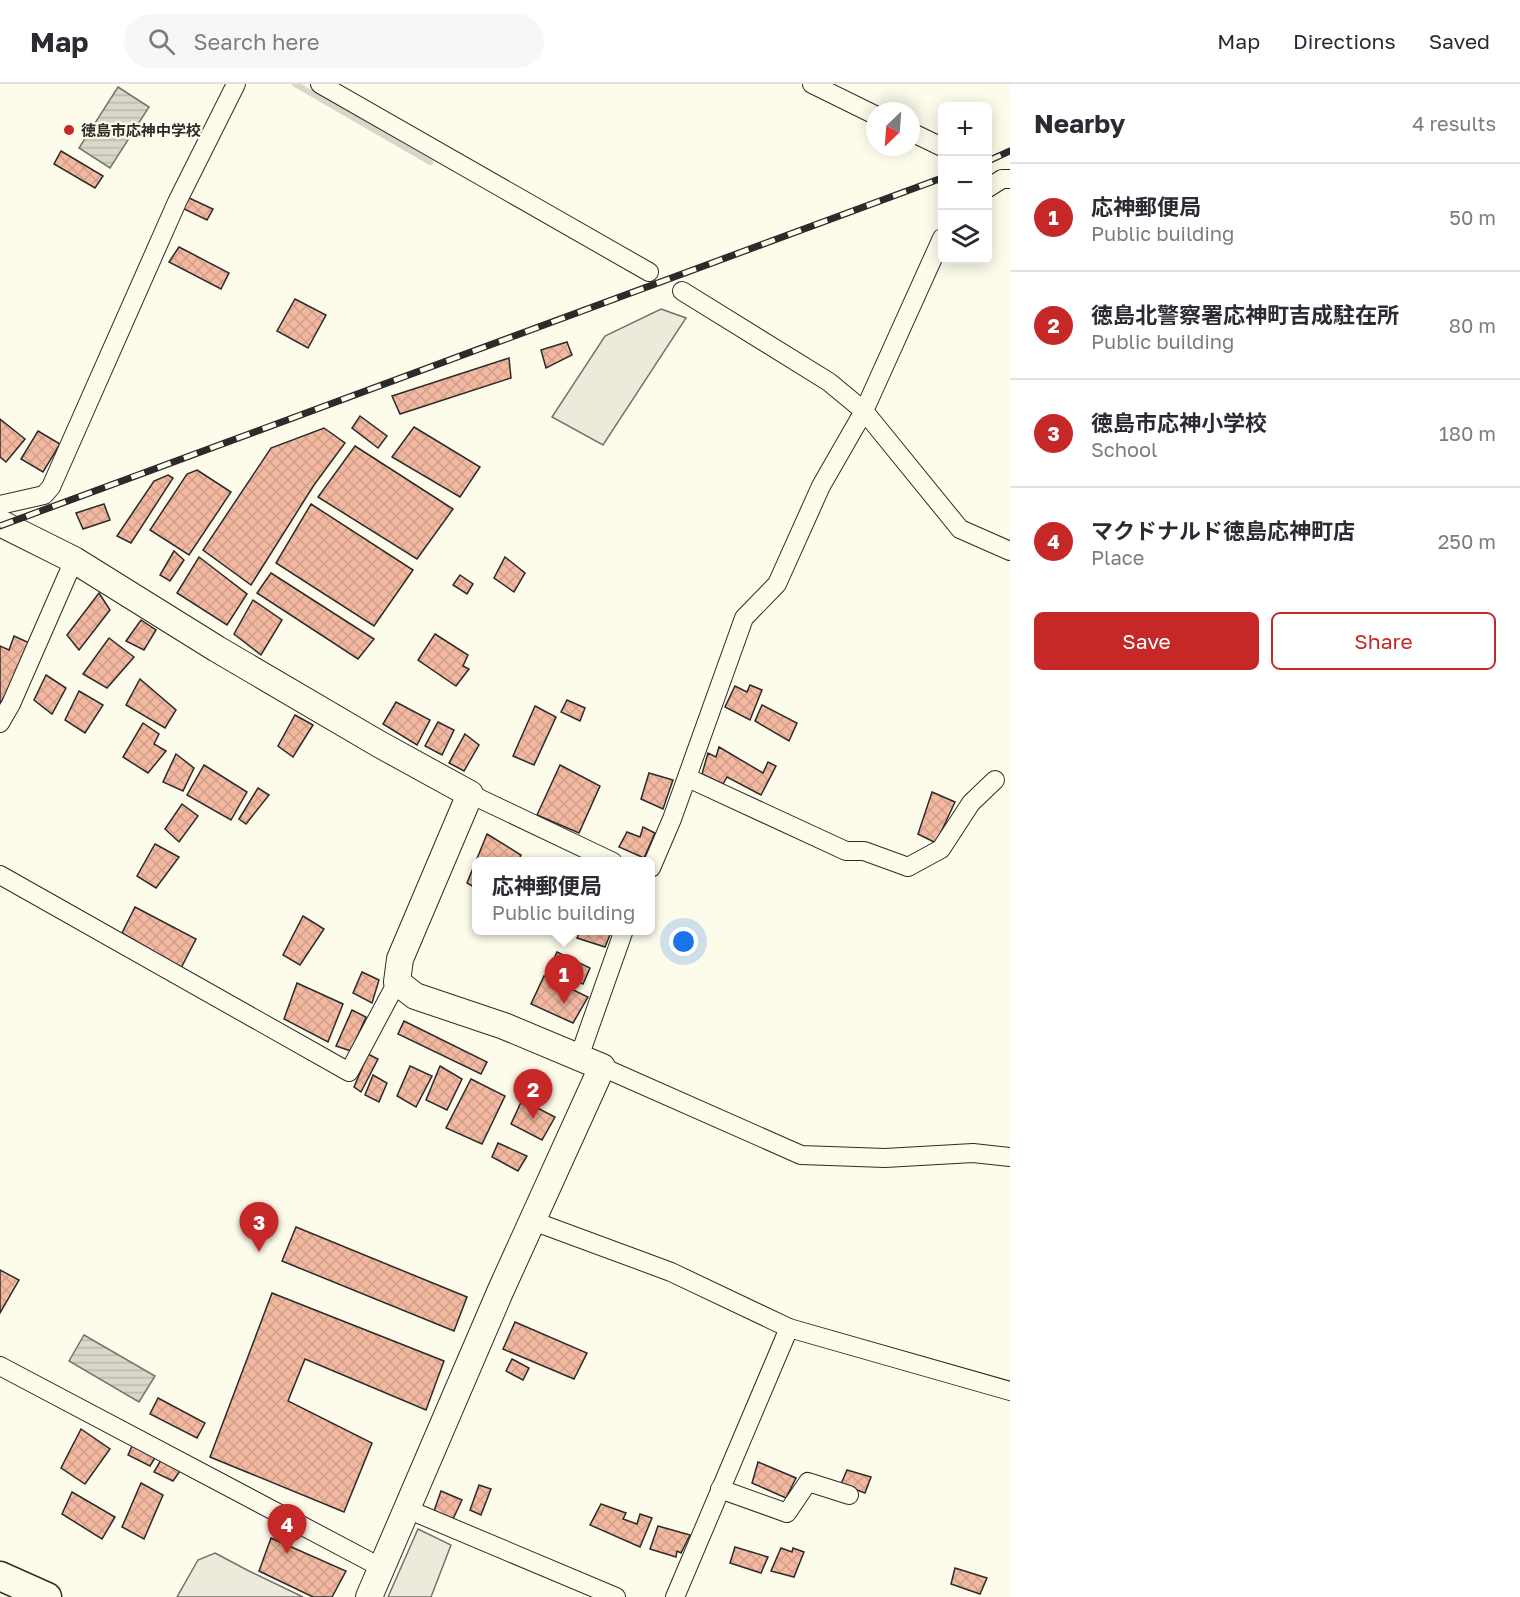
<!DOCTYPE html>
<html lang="en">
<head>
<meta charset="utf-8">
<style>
  :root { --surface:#fff; --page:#f7f7f7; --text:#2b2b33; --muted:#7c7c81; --line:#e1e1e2; --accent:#c62828 }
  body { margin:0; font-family:"Golos Text","Noto Sans JP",sans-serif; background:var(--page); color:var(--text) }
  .controls { position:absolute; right:18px; top:18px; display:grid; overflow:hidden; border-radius:9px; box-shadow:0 3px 15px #0003 }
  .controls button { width:54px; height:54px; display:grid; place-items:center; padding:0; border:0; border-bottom:2px solid var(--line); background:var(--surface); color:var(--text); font:30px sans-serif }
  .compass { position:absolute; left:866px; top:18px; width:54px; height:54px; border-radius:50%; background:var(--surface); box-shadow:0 3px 15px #0003; rotate:205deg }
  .you { position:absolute; left:684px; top:858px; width:21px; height:21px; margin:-15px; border:4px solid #fff; border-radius:50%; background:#1a73e8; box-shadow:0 0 0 9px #1a73e833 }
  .badge { display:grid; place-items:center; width:39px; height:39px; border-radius:50%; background:var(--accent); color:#fff; font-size:20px; font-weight:700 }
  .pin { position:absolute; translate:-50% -50px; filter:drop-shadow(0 2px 3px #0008) }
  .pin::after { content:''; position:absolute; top:32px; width:21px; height:18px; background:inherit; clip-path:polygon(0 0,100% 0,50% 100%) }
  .popup { position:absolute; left:472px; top:773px; width:183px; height:78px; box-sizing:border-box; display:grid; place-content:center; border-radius:9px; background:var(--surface); filter:drop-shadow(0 2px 4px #0005); font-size:20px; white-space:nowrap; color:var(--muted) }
  .popup b { font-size:22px; color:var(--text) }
  .popup::after { content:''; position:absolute; left:50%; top:100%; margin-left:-12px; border:12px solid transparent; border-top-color:var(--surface) }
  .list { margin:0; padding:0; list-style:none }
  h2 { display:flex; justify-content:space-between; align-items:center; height:78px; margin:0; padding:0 24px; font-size:26px }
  h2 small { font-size:20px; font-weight:400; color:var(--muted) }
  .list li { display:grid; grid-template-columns:39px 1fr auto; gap:18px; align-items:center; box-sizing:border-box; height:108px; padding:0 24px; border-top:2px solid var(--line) }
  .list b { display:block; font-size:22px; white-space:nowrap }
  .list p { margin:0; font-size:20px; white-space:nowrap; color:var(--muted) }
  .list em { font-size:20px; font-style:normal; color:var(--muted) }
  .actions { display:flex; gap:12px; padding:18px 24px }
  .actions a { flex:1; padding:14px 0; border:2px solid var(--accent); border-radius:9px; text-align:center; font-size:21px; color:var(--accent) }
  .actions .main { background:var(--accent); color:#fff }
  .icon { flex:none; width:33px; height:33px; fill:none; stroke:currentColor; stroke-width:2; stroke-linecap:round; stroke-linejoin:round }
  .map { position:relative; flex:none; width:1010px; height:1513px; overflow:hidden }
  header { display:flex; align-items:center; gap:36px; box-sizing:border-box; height:84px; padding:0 30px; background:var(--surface); border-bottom:2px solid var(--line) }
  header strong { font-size:28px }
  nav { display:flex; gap:33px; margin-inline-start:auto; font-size:21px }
  .search { width:420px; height:54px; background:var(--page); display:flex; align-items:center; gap:15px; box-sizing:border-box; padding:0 21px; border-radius:33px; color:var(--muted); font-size:22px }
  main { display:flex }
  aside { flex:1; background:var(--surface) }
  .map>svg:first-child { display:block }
  .parking { fill:#eceadb; stroke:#74746e; stroke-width:1.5 }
  .water { fill:url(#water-rules); stroke:#74746e; stroke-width:1.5 }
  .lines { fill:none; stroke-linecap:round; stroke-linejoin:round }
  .stream { stroke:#d8d7c9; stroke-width:6 }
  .building { fill:url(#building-cross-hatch); stroke:#2b2b2b; stroke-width:1.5 }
  .street-casing { stroke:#2b2b2b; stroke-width:20 }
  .secondary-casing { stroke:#2b2b2b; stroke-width:28 }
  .primary-casing { stroke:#2b2b2b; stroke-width:31 }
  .street { stroke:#fdfbea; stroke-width:18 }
  .secondary { stroke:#fdfbea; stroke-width:26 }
  .primary { stroke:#fdfbea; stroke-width:28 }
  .rail-casing { stroke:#2b2b2b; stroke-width:7 }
  .rail { stroke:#fdfbea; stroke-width:4.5; stroke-dasharray:14; stroke-linecap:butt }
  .poi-dot { fill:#c62828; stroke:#fdfbea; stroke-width:2 }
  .labels { text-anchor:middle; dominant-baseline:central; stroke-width:4.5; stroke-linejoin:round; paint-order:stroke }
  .poi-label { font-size:15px; font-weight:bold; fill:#2b2b2b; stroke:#fdfbea; text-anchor:start }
</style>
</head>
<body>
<header>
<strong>Map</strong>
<div class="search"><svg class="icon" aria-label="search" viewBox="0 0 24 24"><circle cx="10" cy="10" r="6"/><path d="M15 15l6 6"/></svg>Search here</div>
<nav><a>Map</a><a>Directions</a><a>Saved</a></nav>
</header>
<main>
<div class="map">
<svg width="1010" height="1513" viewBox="0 0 1010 1513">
  <defs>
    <pattern id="water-rules" width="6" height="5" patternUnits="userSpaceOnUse" patternTransform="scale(1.5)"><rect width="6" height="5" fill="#d8d7c9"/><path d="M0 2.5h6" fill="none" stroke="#bab9ad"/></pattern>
    <pattern id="building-cross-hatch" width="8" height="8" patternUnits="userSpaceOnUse" patternTransform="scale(1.5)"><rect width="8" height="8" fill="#f2b8a0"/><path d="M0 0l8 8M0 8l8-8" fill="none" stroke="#d09e8a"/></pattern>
  </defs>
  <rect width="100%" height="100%" fill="#fdfbea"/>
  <g class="parking">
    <path d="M661 225 686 234 603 361 552 333 605 252Z"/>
    <path d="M418 1445 451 1461 431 1513H388Z"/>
    <path d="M215 1469 247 1486 303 1513H177L198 1476Z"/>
  </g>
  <g class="water">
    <path d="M118 3 149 23 110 84 79 64Z"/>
    <path d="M84 1251 155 1292 139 1318 69 1277Z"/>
  </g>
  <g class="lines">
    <path class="stream" d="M295 0 430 78"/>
  </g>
  <g class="building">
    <path d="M61 67 103 92 95 104 54 80Z"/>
    <path d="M187 113 213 125 207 136 182 124Z"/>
    <path d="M179 163 229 189 221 205 169 178Z"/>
    <path d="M295 215 326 231 308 264 277 247Z"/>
    <path d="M567 258 572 271 546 284 541 266Z"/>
    <path d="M509 274 511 294 400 330 392 312Z"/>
    <path d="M360 332 387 352 378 364 352 344Z"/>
    <path d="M0 335 25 355 6 378 0 373Z"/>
    <path d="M414 343 480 383 460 413 392 373Z"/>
    <path d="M324 344 345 359 314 401 251 501 203 466 271 364Z"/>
    <path d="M38 347 60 360 43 388 21 375Z"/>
    <path d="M355 362 453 425 417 475 318 413Z"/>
    <path d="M197 386 231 408 189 471 150 446 187 390Z"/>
    <path d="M168 391 173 394 131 459 117 452 154 397Z"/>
    <path d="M104 420 110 436 83 445 76 429Z"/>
    <path d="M311 420 413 486 374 542 276 479Z"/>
    <path d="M174 467 184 476 170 497 160 491Z"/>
    <path d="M199 473 247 510 227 541 177 509Z"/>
    <path d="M505 473 525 489 514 508 494 494Z"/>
    <path d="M271 489 374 555 358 575 257 509Z"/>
    <path d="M460 491 473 500 467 510 453 501Z"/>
    <path d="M99 509 110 526 79 566 67 551Z"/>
    <path d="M253 516 282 536 261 571 234 550Z"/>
    <path d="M141 536 156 546 144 566 126 557Z"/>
    <path d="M435 550 468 571 463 582 469 585 456 602 418 576Z"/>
    <path d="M14 552 34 561 0 620V562L9 566Z"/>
    <path d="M109 554 134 573 107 604 83 590Z"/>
    <path d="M46 591 66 604 52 630 34 616Z"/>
    <path d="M140 595 176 626 165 644 126 621Z"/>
    <path d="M750 601 762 606 750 636 725 623 735 602 747 608Z"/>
    <path d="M79 607 103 621 85 649 65 636Z"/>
    <path d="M567 616 585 624 580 637 561 628Z"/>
    <path d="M396 618 430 636 417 661 383 640Z"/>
    <path d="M762 621 797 639 789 657 755 637Z"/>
    <path d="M535 622 556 633 534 681 513 672Z"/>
    <path d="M295 631 313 641 293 673 278 662Z"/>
    <path d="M438 638 454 646 442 671 425 662Z"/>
    <path d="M143 639 159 650 154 660 166 667 148 689 123 673Z"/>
    <path d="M465 650 479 661 464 687 449 679Z"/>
    <path d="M719 663 763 689 768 678 776 682 761 711 727 693 723 700 702 690 708 669 716 673Z"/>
    <path d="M176 670 194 684 183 707 163 698Z"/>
    <path d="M204 681 247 708 231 736 187 711Z"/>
    <path d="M560 681 600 702 579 749 537 731Z"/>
    <path d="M649 689 673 696 663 725 641 715Z"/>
    <path d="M258 704 269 711 246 740 239 735Z"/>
    <path d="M932 708 955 718 936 759 918 750Z"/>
    <path d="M182 720 198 732 179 758 165 745Z"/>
    <path d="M643 743 655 749 644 774 619 763 627 748 640 753Z"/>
    <path d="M487 750 521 771 518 778H477V805L467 799Z"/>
    <path d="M155 760 179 773 156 804 137 792Z"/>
    <path d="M135 823 196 855 181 884 122 849Z"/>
    <path d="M303 832 324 845 300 881 283 871Z"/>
    <path d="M581 846 599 848 612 846 605 863 577 854Z"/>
    <path d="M557 868 590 884 583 900 549 885Z"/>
    <path d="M362 888 379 896 372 919 353 909Z"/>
    <path d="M544 892 588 913 573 939 531 920Z"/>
    <path d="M297 899 343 920 328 958 284 935Z"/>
    <path d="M352 926 366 933 351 967 336 962Z"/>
    <path d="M404 937 487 978 481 990 398 950Z"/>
    <path d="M368 970 378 975 361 1008 354 1003Z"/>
    <path d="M410 982 432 992 416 1023 397 1012Z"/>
    <path d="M440 982 462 995 447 1026 426 1016Z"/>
    <path d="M373 991 387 999 379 1018 365 1011Z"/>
    <path d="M471 995 505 1012 482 1060 446 1044Z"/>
    <path d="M522 1016 555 1033 542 1056 511 1040Z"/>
    <path d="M498 1059 527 1072 518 1087 492 1073Z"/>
    <path d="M296 1143 467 1213 454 1247 282 1177Z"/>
    <path d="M0 1186 19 1196 0 1229Z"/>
    <path d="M272 1209 444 1277 426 1326 305 1275 288 1317 372 1359 344 1428 210 1373Z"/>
    <path d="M515 1238 587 1269 574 1295 503 1265Z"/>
    <path d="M512 1275 529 1284 523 1296 506 1287Z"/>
    <path d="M158 1314 205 1339 197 1354 150 1330Z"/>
    <path d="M81 1345 110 1365 85 1400 61 1384Z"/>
    <path d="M133 1360 156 1372 150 1382 128 1371Z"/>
    <path d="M161 1376 180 1387 173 1397 154 1388Z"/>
    <path d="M758 1378 796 1394 786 1414 752 1399Z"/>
    <path d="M847 1386 871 1393 865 1409 841 1400Z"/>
    <path d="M141 1399 163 1411 144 1455 122 1443Z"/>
    <path d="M479 1401 491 1405 481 1431 470 1426Z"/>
    <path d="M441 1407 462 1416 453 1435 434 1427Z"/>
    <path d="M72 1408 115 1433 102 1455 62 1430Z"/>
    <path d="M601 1420 626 1429 623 1435 637 1440 640 1430 652 1434 640 1463 590 1441Z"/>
    <path d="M658 1442 690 1451 681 1469 677 1467 676 1473 650 1465Z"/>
    <path d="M271 1454 346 1487 332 1513H313L259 1487Z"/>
    <path d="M735 1463 768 1473 761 1489 730 1479Z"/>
    <path d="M781 1464 792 1468 793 1464 804 1468 794 1493 771 1487Z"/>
    <path d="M955 1484 987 1494 980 1510 951 1500Z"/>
  </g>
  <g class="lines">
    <defs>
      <g id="street">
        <path d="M320 0 649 188"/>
        <path d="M812 0 875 31"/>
        <path d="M911 48 942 63"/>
        <path d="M988 104 1002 95H1010"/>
        <path d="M942 154 864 327 960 445 1010 467"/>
        <path d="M0 421 44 411 51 403 177 118 236 0"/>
        <path d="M0 639 11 620 74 476"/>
        <path d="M688 694 846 767H864L908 783 941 765 971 719 995 696"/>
        <path d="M470 710 613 778"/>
        <path d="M651 784 672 735 744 534 777 500 821 402 864 327 829 298 682 207"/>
        <path d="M0 791 349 988 397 898"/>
        <path d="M579 973 624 846"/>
        <path d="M602 983 801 1071 885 1074 973 1069 1010 1073"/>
        <path d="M533 1137 671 1188 789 1244 1010 1307"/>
        <path d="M0 1282 382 1484"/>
        <path d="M720 1405 787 1429 808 1398 849 1411"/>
        <path d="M407 1425 616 1513"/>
        <path d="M675 1513 789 1244"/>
      </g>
      <path id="secondary" d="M0 439 74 476 217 565 379 660 470 710 400 875 397 898 415 912 504 942 602 983 500 1208 369 1513"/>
      <path id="primary" d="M0 1492 47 1513"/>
    </defs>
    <use href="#street" class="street-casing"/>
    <use href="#secondary" class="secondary-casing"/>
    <use href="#primary" class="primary-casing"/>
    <use href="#street" class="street"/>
    <use href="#secondary" class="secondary"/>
    <use href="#primary" class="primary"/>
    <defs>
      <g id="rail">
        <path d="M988 77 1010 67"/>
        <path d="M0 442 942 94"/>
      </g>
    </defs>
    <use href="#rail" class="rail-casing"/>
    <use href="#rail" class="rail"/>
  </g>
  <circle class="poi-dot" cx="69" cy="46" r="6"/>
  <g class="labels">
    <g class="poi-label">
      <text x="81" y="46">徳島市応神中学校</text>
    </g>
  </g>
</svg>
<div class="controls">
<button>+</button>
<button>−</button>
<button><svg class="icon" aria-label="layers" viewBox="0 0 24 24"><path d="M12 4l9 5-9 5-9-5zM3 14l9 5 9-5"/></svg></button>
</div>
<svg class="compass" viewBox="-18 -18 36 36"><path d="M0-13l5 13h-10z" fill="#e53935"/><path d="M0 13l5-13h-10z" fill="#7c7c81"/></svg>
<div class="you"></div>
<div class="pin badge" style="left:564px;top:920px">1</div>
<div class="popup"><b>応神郵便局</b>Public building</div>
<div class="pin badge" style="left:533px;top:1035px">2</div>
<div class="pin badge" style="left:259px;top:1168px">3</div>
<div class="pin badge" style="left:287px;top:1470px">4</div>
</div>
<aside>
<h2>Nearby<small>4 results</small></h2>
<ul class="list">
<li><span class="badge">1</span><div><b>応神郵便局</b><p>Public building</p></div><em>50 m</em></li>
<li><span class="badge">2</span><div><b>徳島北警察署応神町吉成駐在所</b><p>Public building</p></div><em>80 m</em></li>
<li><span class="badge">3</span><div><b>徳島市応神小学校</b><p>School</p></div><em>180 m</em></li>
<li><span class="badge">4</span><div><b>マクドナルド徳島応神町店</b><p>Place</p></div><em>250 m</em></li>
</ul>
<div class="actions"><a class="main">Save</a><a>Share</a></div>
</aside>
</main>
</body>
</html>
